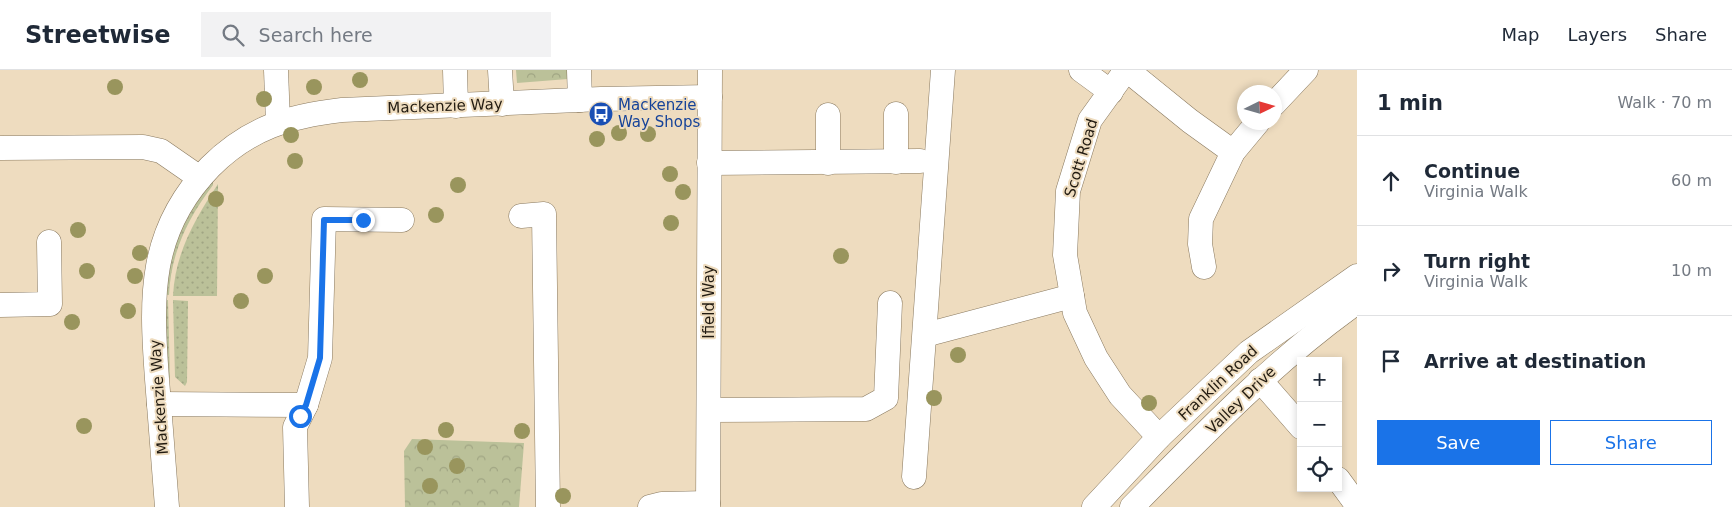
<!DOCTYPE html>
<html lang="en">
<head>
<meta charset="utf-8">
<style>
  :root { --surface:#fff; --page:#f2f2f3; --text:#1f2937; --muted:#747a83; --line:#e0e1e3; --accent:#1a73e8 }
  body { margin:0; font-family:"DejaVu Sans",sans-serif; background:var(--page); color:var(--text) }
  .controls { position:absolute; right:15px; bottom:15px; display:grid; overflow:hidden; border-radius:0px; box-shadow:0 2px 8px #0003 }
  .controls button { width:45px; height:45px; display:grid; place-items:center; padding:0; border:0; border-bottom:1px solid var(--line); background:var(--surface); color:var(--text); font:25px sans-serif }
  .compass { position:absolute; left:1237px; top:15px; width:45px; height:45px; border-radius:50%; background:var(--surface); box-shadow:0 2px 8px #0003; rotate:85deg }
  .stop { position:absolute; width:15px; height:15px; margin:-11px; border:4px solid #1a73e8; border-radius:50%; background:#fff }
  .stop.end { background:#1a73e8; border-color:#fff; box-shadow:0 1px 5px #0008 }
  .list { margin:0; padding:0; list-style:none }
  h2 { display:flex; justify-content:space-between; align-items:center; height:65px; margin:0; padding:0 20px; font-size:21px }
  h2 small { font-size:16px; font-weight:400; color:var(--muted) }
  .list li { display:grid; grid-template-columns:32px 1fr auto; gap:15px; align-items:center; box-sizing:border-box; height:90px; padding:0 20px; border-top:1px solid var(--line) }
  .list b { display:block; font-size:19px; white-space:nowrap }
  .list p { margin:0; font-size:16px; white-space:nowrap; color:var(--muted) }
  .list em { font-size:16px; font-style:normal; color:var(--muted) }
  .actions { display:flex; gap:10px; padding:15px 20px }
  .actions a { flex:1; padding:11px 0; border:1px solid var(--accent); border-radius:0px; text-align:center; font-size:18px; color:var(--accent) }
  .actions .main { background:var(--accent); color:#fff }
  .icon { flex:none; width:28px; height:28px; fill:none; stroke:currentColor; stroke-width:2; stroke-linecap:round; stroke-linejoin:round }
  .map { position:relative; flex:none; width:1357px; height:437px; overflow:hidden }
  header { display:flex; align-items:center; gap:30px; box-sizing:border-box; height:70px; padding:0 25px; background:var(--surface); border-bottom:1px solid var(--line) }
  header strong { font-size:24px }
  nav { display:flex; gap:28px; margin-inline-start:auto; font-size:18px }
  .search { width:350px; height:45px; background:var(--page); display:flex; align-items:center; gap:12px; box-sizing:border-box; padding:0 18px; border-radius:0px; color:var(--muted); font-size:19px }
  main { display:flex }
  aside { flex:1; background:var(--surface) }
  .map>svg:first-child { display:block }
  .grass { fill:url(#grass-dots) }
  .park { fill:url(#park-crowns) }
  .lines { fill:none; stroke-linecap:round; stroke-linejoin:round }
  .minor-casing { stroke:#89795f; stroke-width:25 }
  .minor { stroke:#fff; stroke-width:24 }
  .tree { fill:#99955d }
  .route { stroke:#1a73e8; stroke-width:6 }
  .labels { text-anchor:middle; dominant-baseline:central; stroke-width:4; stroke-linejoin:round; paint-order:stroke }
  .transit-label { font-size:15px; fill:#164399; stroke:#eedcbf; text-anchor:start }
  .street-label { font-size:15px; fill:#221b11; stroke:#eedcbf }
</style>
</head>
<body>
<header>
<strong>Streetwise</strong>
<div class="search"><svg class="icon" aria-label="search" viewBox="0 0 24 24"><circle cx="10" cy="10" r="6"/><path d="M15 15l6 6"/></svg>Search here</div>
<nav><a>Map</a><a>Layers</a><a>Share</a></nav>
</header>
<main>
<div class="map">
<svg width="1357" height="437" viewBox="0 0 1357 437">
  <defs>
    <pattern id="grass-dots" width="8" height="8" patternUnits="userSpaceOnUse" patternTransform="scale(1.25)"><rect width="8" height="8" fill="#bbc199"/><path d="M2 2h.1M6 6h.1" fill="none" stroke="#a0a583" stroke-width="1.8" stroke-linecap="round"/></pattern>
    <pattern id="park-crowns" width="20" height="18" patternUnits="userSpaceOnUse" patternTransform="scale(1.25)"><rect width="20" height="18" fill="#bbc199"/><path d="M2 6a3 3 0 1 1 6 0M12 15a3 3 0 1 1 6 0" fill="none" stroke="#a0a583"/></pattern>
  </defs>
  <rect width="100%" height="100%" fill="#eedcbf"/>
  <g class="grass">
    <path d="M213 107V115C188 148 171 182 169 225L161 224 179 158Z"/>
    <path d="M218 114 217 226H173C175 183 195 149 218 114Z"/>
    <path d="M161 230H168L170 309 165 299Z"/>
    <path d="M173 230 188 231 187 312 185 316 175 307Z"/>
  </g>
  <g class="park">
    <path d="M516 0H568V9L517 13Z"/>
    <path d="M412 369 524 373 519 437H405L404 381Z"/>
  </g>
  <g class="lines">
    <defs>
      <g id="minor">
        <path d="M276 0 278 52"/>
        <path d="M455 0 456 36"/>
        <path d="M500 0 502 34"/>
        <path d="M579 0 580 30"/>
        <path d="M1081 0 1111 22"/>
        <path d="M1126 0 1090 50 1068 121 1065 185 1075 243 1096 288 1120 325 1159 367"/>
        <path d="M1127 0 1190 51 1233 82"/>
        <path d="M1274 34 1306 0"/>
        <path d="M0 78 143 77 161 81 200 108"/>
        <path d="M896 92V44"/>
        <path d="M709 93 920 91"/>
        <path d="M828 93V45"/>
        <path d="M521 146 544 144 548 437"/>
        <path d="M1204 197 1200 174 1201 149 1233 82 1258 52"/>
        <path d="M0 235 50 234 49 172"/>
        <path d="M925 265 1072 226"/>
        <path d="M1260 310 1301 357"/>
        <path d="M159 334 306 335 320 288 324 149 402 150"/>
        <path d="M709 340 866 339 886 328 890 233"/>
        <path d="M914 407 943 0"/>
        <path d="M1338 409 1357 435"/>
        <path d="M167 437C164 394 160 352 157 309 151 227 148 161 210 97 249 58 289 46 342 40L601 29 710 27"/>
        <path d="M297 437 295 357 306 335"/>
        <path d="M650 437 662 434 708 433"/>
        <path d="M708 437 710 0"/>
        <path d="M1094 437 1159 367 1249 282 1357 206"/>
        <path d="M1132 437C1203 365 1274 291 1357 232"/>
      </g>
    </defs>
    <use href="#minor" class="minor-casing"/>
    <use href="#minor" class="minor"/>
  </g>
  <g class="tree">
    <circle cx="360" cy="10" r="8"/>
    <circle cx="115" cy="17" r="8"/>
    <circle cx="314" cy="17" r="8"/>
    <circle cx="264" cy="29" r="8"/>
    <circle cx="619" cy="63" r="8"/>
    <circle cx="648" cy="64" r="8"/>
    <circle cx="291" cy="65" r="8"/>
    <circle cx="597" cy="69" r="8"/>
    <circle cx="295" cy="91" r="8"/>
    <circle cx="670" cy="104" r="8"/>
    <circle cx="458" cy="115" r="8"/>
    <circle cx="683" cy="122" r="8"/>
    <circle cx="216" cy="129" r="8"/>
    <circle cx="436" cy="145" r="8"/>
    <circle cx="671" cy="153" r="8"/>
    <circle cx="78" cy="160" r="8"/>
    <circle cx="140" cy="183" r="8"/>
    <circle cx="841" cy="186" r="8"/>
    <circle cx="87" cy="201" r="8"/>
    <circle cx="135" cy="206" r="8"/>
    <circle cx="265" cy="206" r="8"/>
    <circle cx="241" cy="231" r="8"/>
    <circle cx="128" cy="241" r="8"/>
    <circle cx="72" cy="252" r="8"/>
    <circle cx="958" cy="285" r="8"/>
    <circle cx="934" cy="328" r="8"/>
    <circle cx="1149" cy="333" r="8"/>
    <circle cx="84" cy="356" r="8"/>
    <circle cx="446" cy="360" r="8"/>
    <circle cx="522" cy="361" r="8"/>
    <circle cx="425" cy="377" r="8"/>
    <circle cx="457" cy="396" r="8"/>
    <circle cx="430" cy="416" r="8"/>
    <circle cx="563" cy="426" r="8"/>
  </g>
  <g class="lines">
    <path class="route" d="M300 346 306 335 320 288 324 150H363"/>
  </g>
  <defs>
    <symbol id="bus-disc" viewBox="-11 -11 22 22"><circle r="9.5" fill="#1a4fb4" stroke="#eedcbf"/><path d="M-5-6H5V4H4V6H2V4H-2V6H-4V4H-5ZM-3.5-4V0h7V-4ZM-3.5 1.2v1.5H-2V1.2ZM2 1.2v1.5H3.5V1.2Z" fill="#fff"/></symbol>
  </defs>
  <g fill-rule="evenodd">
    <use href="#bus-disc" x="587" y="30" width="28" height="28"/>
  </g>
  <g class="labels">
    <g class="transit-label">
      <text x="618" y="35">Mackenzie<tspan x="618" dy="17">Way Shops</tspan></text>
    </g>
    <g class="street-label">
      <text transform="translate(445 36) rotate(-2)">Mackenzie Way</text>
      <text transform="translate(1081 88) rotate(-73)">Scott Road</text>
      <text transform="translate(709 232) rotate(-90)">Ifield Way</text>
      <text transform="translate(1218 313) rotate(-43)">Franklin Road</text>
      <text transform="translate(159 327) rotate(-94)">Mackenzie Way</text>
      <text transform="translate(1241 330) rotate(-44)">Valley Drive</text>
    </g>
  </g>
</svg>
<div class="controls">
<button>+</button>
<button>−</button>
<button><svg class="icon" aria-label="locate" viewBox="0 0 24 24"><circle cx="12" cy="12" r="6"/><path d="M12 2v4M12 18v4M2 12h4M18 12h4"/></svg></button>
</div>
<svg class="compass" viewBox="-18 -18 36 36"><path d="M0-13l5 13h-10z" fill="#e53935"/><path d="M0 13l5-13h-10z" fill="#747a83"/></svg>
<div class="stop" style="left:300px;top:346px"></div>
<div class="stop end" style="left:363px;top:150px"></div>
</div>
<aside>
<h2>1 min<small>Walk · 70 m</small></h2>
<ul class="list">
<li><svg class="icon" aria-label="ahead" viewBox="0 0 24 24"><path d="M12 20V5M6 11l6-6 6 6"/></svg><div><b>Continue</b><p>Virginia Walk</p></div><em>60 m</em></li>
<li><svg class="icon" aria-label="right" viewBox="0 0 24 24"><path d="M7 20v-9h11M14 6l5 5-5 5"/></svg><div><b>Turn right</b><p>Virginia Walk</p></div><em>10 m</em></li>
<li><svg class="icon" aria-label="arrive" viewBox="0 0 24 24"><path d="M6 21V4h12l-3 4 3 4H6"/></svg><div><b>Arrive at destination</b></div></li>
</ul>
<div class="actions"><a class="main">Save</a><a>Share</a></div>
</aside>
</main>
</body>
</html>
